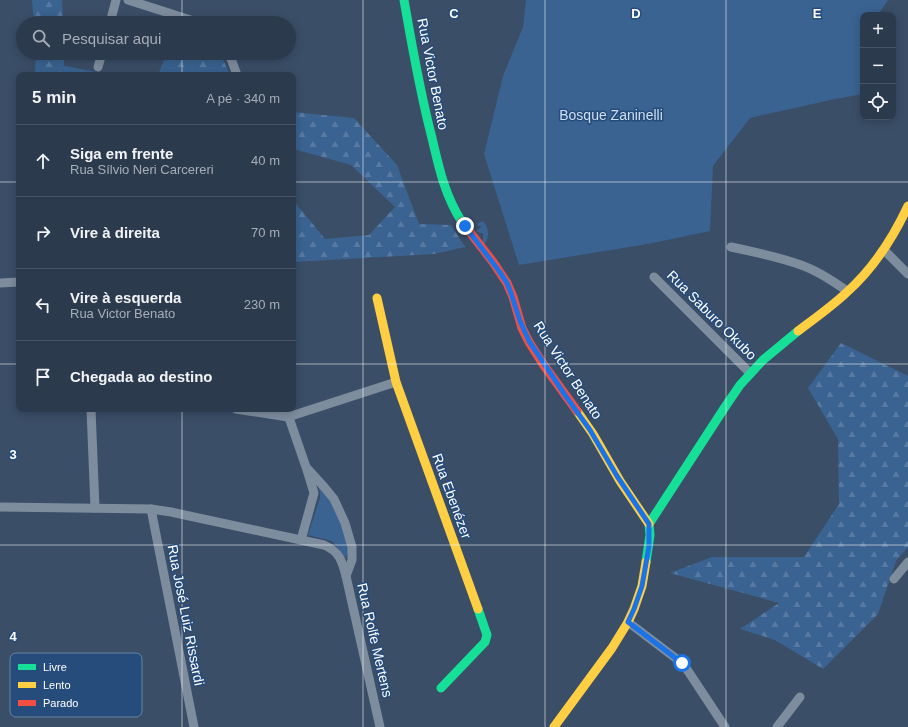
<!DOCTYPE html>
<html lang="pt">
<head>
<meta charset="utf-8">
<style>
  :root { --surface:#2c3a4d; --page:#344154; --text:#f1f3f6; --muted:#a6adb6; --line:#485465 }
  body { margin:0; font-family:Helvetica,sans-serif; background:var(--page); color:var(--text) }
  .controls { position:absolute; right:12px; top:12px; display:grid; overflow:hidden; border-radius:8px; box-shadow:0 2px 10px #0003 }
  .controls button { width:36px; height:36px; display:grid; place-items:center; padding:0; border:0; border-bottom:1px solid var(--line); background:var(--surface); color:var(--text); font:20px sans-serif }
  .stop { position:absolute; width:12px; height:12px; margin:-9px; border:3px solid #1a73e8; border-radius:50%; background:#fff }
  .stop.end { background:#1a73e8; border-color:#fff; box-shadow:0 1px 4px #0008 }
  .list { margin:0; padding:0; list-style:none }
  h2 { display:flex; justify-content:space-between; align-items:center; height:52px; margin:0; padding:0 16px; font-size:17px }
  h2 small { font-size:13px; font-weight:400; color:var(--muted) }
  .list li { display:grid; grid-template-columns:26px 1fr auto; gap:12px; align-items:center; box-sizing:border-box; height:72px; padding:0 16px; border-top:1px solid var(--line) }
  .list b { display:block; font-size:15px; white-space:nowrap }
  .list p { margin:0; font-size:13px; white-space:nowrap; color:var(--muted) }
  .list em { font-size:13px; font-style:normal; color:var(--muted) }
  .icon { flex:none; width:22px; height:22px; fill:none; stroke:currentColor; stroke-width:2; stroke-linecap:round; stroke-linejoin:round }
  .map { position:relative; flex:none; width:908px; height:727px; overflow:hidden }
  .search { position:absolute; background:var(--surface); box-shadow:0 2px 10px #0003; left:16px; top:16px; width:280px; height:44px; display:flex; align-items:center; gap:10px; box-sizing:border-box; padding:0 14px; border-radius:22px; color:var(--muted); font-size:15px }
  .panel { position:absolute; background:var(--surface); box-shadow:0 2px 10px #0003; left:16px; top:72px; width:280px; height:340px; border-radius:8px }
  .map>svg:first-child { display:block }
  .green { fill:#3a6391 }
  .forest { fill:url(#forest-firs) }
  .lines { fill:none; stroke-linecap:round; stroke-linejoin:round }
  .street { stroke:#7e8d9e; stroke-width:9 }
  .fast { stroke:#16e098; stroke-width:9 }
  .slow { stroke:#ffcf43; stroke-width:9 }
  .jam { stroke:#f24e42; stroke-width:9 }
  .route { stroke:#1a73e8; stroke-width:5 }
  .grid { fill:none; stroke:#fff; stroke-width:1; stroke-opacity:0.55 }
  .labels { text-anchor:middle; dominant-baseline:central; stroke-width:3; stroke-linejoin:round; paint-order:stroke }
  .street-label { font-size:14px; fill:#fff; stroke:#264c7b }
  .park-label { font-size:14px; fill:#cddff3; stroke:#264c7b }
  .key { fill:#264c7b; stroke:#6782a3; stroke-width:1 }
  .key-label { font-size:11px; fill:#fff }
  .grid-label { font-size:13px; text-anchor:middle; font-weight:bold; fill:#fff; stroke:#264c7b; stroke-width:3; stroke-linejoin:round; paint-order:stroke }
</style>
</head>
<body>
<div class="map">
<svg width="908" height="727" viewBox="0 0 908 727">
  <defs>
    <pattern id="forest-firs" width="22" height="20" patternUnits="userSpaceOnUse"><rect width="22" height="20" fill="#3a6391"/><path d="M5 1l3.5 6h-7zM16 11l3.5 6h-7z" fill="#587aa2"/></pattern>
  </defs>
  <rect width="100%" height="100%" fill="#3a4e67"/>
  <g class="green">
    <path d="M526 0H888L878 15H863V37L860 41 863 78V94L835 99 750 118 713 166 710 231 648 244 519 265 484 154 503 76 523 27Z"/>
    <path d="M483 221C488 226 489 234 487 240 487 241 484 245 483 246V233H480L476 231 482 226H478L477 224Z"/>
    <path d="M318 484 334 506 340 519 348 547V553L346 558 332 541 308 535 320 498V492Z"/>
  </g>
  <g class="forest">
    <path d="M32 0H62L63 23H34Z"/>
    <path d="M36 53H64V66L113 75H35Z"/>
    <path d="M167 53H220L230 75H158Z"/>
    <path d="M293 112 354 118 397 165 419 224 451 225 465 247 434 254 293 262V200L325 239 369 235 395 207 351 165 294 149Z"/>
    <path d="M841 343 908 376V547L896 561 878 614 823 669 775 640 740 629 779 603 670 573 712 557H804L839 504 838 439 808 388Z"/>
  </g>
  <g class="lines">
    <g class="street">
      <path d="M128 0 200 23"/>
      <path d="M110 23 116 0"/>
      <path d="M229 53 237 75"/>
      <path d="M98 67 102 53"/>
      <path d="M731 247C755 252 779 257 801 265 818 271 833 281 847 291"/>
      <path d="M884 250 908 274"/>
      <path d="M654 277 750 373"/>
      <path d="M0 283 19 282"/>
      <path d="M91 409 95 508"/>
      <path d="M236 409 288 417 396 382"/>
      <path d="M286 409 306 467 325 488 334 499 345 523 352 547V560L346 576 380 727"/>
      <path d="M0 507 151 509 171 512 324 545C340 552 342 561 346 576"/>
      <path d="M151 509 194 727"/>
      <path d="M301 540 314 493 307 470"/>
      <path d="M894 579 908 562"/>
      <path d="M628 622 682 663 688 671 725 727"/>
      <path d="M777 727 800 697"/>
    </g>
    <g class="fast">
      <path d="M404 0C412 46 420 93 432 138 439 168 445 196 462 222"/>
      <path d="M646 562 650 535 649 524 725 407 740 385 763 360 798 331"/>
      <path d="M441 688 485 642 487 635 478 609"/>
    </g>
    <g class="slow">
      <path d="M377 298 396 382 478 609"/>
      <path d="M798 331C814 319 831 307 846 293 873 269 893 238 908 206"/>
      <path d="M577 411 593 434 620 481 649 524"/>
      <path d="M554 727 612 648 628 622 634 609 642 586 646 562"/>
    </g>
    <path class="jam" d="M462 222 493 262 507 283 513 297 522 328 529 342 543 364 577 411"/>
  </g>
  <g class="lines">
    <path class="route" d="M465 226 499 271 507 283 511 293 520 321 529 341 565 395 590 430 617 476 649 524V546L642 586 634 609 628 622 682 663"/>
  </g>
  <path class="grid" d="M182 0V23M363 0V727M545 0V727M726 0V727M182 53V75M0 182H19M293 182H908M0 364H19M293 364H908M182 409V727M0 545H908"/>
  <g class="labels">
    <g class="street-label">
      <text transform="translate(433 74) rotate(79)">Rua Victor Benato</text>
      <text transform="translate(712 315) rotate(45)">Rua Saburo Okubo</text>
      <text transform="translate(568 370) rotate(57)">Rua Victor Benato</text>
      <text transform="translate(452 496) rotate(70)">Rua Ebenézer</text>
      <text transform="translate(186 615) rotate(79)">Rua José Luiz Rissardi</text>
      <text transform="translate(375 640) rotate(77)">Rua Rolfe Mertens</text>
    </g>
    <g class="park-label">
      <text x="611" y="115">Bosque Zaninelli</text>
    </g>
  </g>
  <rect x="10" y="653" width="132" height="64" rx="6" class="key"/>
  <rect x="18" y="664" width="18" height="6" fill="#16e098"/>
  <rect x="18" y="682" width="18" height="6" fill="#ffcf43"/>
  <rect x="18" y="700" width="18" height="6" fill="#f24e42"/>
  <g class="key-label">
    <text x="43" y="671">Livre</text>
    <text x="43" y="689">Lento</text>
    <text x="43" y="707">Parado</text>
  </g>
  <g class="grid-label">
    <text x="454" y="18">C</text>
    <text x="636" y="18">D</text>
    <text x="817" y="18">E</text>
    <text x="13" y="459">3</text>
    <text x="13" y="641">4</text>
  </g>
</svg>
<div class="controls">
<button>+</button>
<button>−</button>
<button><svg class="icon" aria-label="locate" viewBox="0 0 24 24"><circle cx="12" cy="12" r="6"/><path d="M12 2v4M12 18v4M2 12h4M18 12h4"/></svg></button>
</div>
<div class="stop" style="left:682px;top:663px"></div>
<div class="stop end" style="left:465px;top:226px"></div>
<div class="search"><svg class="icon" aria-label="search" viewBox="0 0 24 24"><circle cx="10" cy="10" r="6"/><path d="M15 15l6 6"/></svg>Pesquisar aqui</div>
<section class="panel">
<h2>5 min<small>A pé · 340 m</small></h2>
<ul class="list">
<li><svg class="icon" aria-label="ahead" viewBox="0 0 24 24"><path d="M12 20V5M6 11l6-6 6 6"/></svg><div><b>Siga em frente</b><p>Rua Sílvio Neri Carcereri</p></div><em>40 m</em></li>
<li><svg class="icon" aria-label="right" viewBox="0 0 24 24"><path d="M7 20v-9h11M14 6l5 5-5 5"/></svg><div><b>Vire à direita</b></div><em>70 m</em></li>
<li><svg class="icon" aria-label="left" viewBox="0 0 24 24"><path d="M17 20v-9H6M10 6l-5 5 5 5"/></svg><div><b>Vire à esquerda</b><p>Rua Victor Benato</p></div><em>230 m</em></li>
<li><svg class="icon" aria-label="arrive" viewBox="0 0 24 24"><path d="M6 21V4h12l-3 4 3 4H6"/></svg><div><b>Chegada ao destino</b></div></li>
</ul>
</section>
</div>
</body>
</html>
